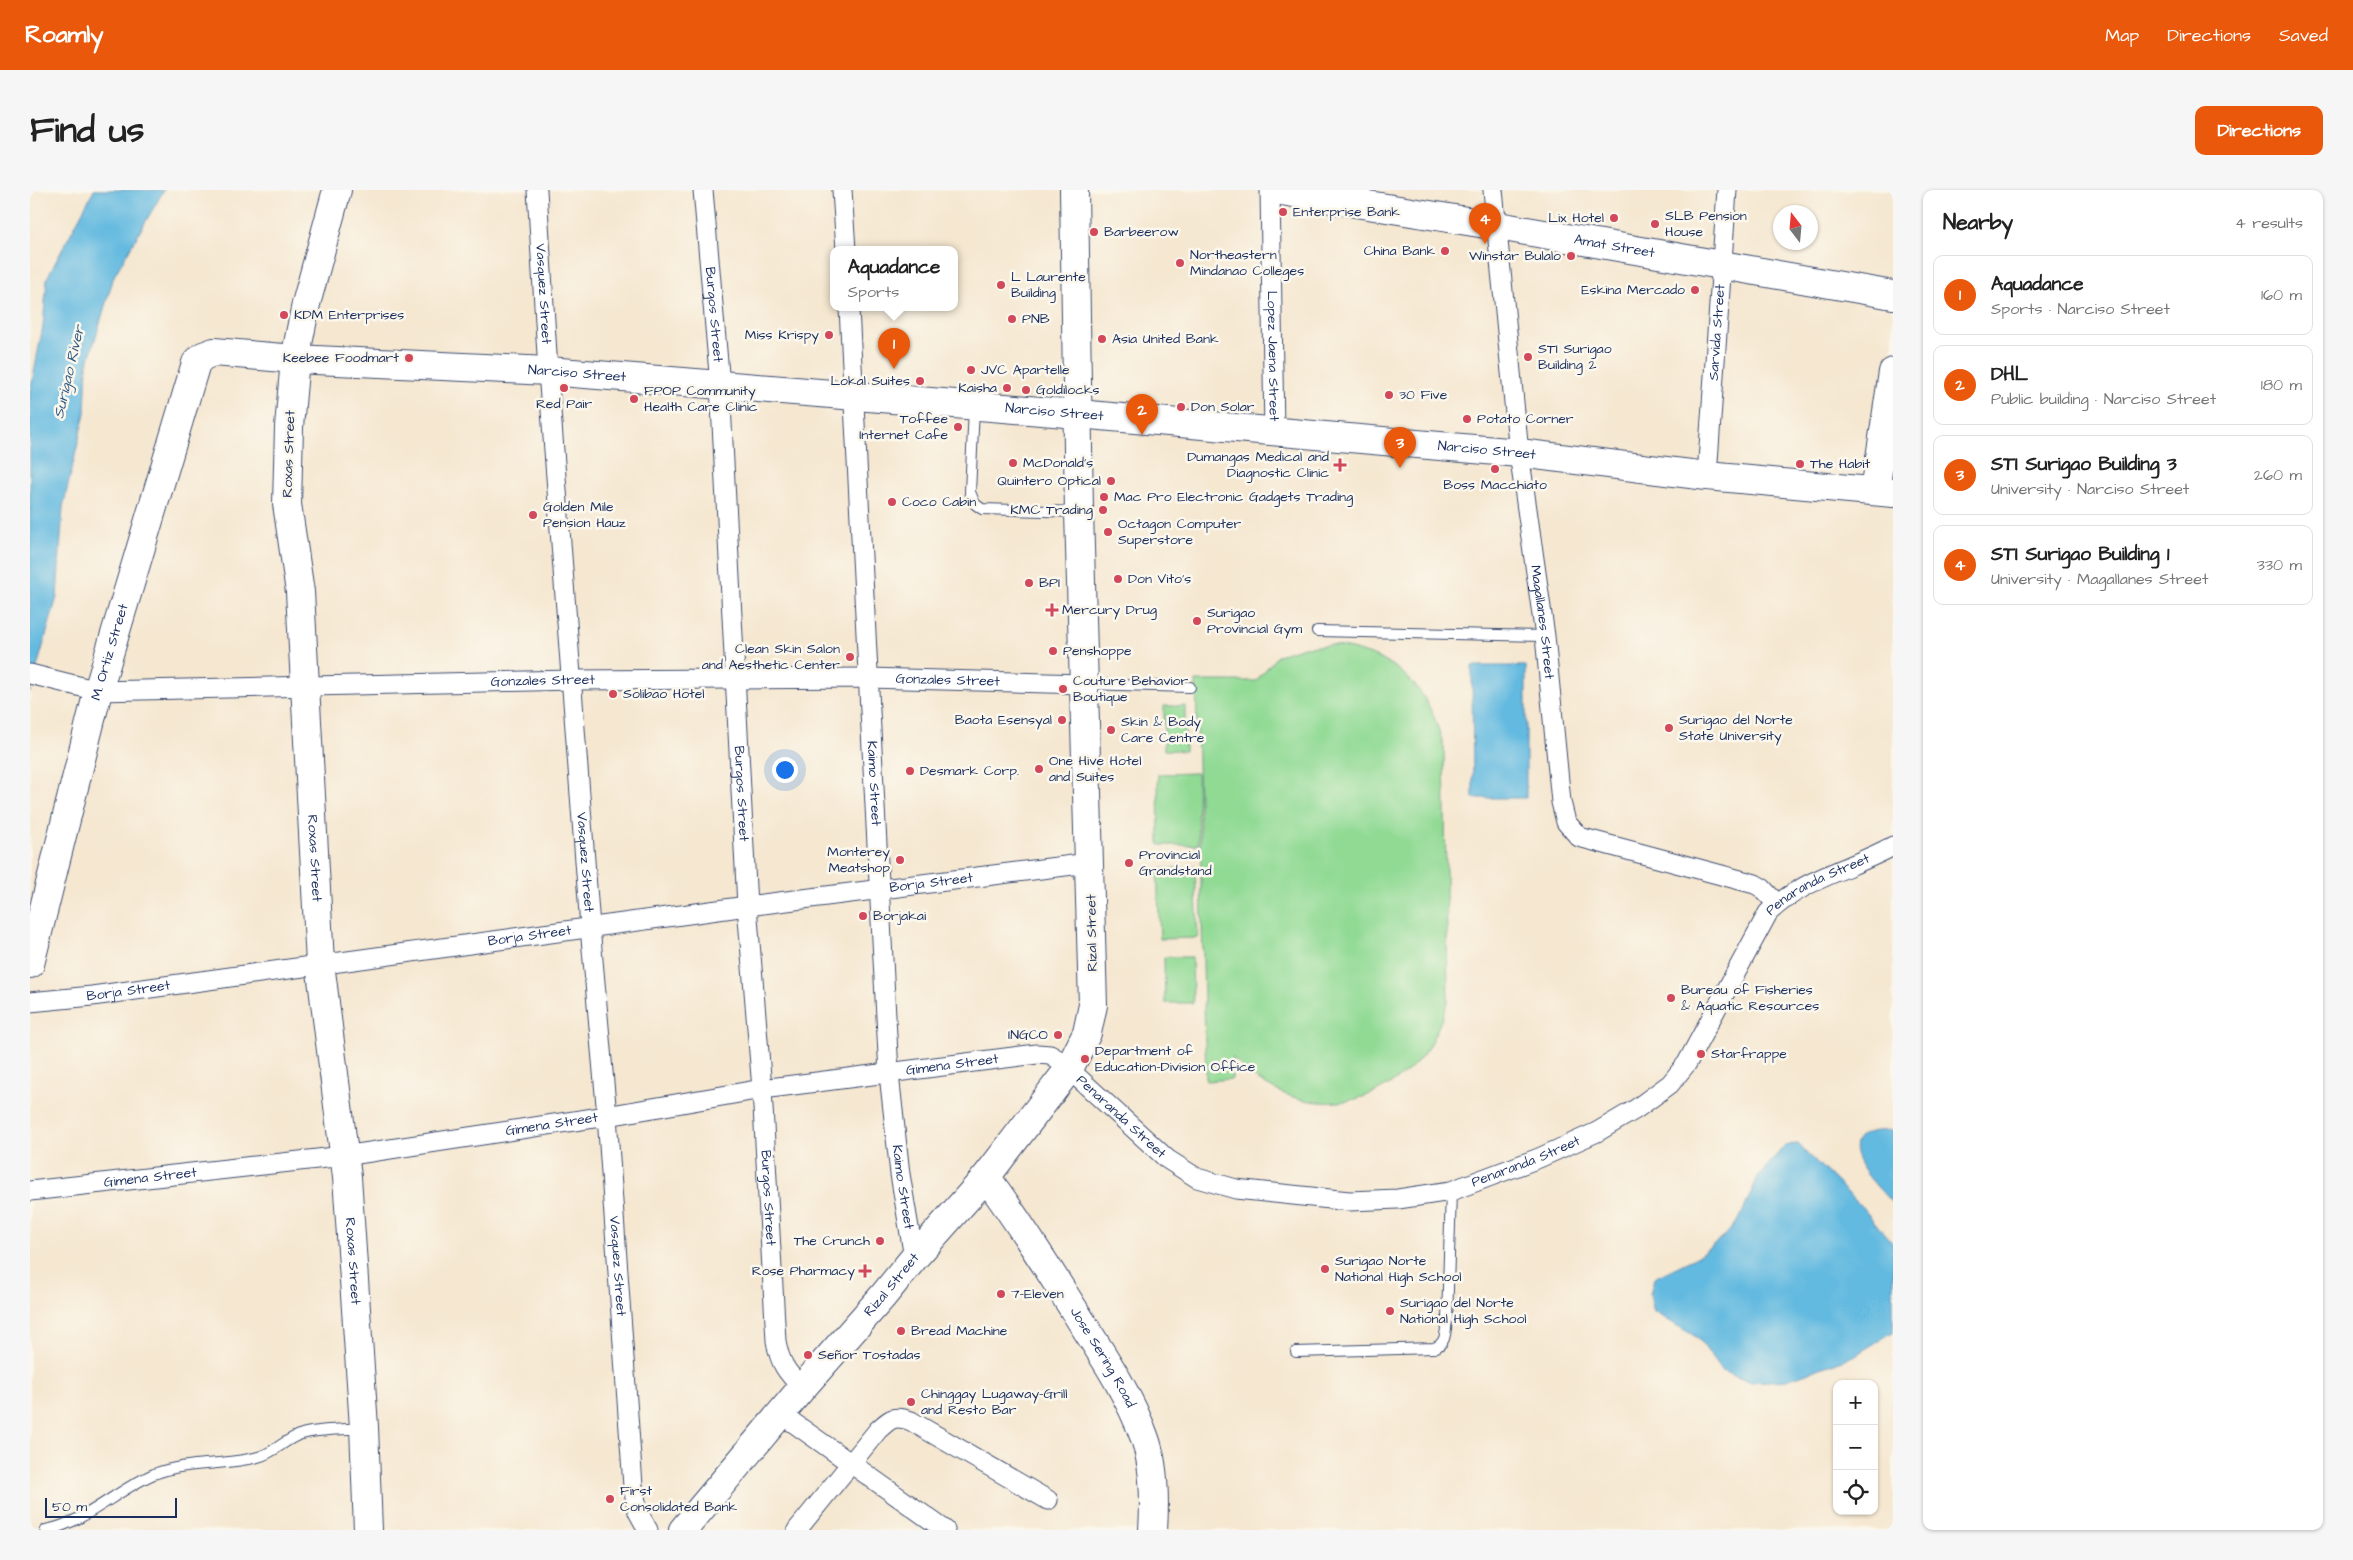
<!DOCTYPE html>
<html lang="en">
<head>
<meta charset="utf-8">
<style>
  :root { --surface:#fff; --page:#f6f6f6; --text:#222; --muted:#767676; --line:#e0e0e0; --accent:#ea580c }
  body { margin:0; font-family:"Architects Daughter",sans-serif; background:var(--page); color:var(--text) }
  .controls { position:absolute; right:15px; bottom:15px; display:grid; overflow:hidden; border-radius:10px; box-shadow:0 1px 4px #0004 }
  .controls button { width:45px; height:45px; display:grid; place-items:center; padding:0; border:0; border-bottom:1px solid var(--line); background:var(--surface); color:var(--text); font:25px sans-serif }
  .compass { position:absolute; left:1743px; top:15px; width:45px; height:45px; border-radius:50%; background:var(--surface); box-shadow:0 1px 4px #0004; rotate:344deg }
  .scale { position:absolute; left:15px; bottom:12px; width:132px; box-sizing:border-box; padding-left:5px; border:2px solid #1b2f5e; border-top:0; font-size:14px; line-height:18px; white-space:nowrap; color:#1b2f5e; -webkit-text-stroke:4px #fbf7ec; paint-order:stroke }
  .you { position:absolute; left:754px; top:579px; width:18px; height:18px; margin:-12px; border:4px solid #fff; border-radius:50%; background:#1a73e8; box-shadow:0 0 0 8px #1a73e833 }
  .badge { display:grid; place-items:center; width:32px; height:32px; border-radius:50%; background:var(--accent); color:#fff; font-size:16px; font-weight:700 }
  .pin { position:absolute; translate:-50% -41px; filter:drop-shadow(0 1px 2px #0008) }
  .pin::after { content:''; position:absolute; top:26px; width:18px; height:15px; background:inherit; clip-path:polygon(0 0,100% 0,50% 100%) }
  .popup { position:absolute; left:800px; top:56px; width:128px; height:65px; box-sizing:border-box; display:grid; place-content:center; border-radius:10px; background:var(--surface); filter:drop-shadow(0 1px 4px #0005); font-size:16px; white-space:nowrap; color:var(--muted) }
  .popup b { font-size:19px; color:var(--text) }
  .popup::after { content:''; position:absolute; left:50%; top:100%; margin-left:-10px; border:10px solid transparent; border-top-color:var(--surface) }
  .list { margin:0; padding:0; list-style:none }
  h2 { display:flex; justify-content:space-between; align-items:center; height:65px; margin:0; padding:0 20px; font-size:21px }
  h2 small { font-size:16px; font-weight:400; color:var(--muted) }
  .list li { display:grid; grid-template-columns:32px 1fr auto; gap:15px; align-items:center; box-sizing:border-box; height:80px; margin:0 10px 10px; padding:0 10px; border:1px solid var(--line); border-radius:10px }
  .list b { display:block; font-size:19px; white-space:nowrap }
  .list p { margin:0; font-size:16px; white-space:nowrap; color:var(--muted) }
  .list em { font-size:16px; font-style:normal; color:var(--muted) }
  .icon { flex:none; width:28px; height:28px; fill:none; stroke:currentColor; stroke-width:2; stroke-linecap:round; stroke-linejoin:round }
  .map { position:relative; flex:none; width:1863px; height:1340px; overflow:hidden; border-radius:10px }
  header { display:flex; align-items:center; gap:30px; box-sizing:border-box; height:70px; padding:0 25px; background:var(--accent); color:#fff }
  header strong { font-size:24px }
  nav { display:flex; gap:28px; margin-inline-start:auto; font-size:18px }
  .intro { display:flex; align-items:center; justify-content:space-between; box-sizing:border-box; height:120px; padding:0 30px }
  h1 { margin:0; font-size:35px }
  .button { padding:12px 22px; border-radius:10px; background:var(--accent); color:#fff; font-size:18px; font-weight:700 }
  main { display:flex; gap:30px; padding:0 30px }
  aside { flex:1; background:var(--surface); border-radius:10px; box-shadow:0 1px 4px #0004 }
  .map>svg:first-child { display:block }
  .green { fill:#91da94; stroke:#568479 }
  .water { fill:#63bae0; stroke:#3f749f }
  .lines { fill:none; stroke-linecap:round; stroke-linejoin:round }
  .lane-casing { stroke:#3c4b6f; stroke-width:12 }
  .street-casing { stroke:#3c4b6f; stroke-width:21 }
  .secondary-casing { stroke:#3c4b6f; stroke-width:30 }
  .primary-casing { stroke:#3c4b6f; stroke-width:30 }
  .lane { stroke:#fff; stroke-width:10 }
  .street { stroke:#fff; stroke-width:19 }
  .secondary { stroke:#fff; stroke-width:28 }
  .primary { stroke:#fff; stroke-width:28 }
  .poi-dot { fill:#d1495b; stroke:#fbf7ec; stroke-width:2 }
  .labels { text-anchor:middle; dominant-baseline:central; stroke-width:5; stroke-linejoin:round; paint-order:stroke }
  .poi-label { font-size:14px; fill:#1b2f5e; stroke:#fbf7ec; text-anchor:start }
  .street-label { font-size:14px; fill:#1b2f5e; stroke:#fbf7ec }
  .water-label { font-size:15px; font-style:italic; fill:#315985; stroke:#fbf7ec }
</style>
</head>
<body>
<header>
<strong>Roamly</strong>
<nav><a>Map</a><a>Directions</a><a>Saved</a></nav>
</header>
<div class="intro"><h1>Find us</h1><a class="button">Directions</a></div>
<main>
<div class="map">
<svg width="1863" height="1340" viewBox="0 0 1863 1340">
  <rect width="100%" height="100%" fill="#fbf7ec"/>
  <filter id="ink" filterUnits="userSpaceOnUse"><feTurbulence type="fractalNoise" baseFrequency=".02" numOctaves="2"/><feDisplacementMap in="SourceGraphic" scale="10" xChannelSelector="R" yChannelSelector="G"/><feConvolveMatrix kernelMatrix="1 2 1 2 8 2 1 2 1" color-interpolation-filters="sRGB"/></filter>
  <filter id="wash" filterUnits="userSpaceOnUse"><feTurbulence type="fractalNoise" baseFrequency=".0096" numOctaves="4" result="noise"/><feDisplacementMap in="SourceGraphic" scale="20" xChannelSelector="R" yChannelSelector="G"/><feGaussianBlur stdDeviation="1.12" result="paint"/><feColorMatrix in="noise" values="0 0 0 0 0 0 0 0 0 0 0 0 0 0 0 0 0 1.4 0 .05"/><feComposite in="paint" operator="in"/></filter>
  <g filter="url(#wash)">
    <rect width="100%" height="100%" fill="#f5e7d0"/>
    <g class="green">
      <path d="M1301 455C1366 465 1398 493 1414 558L1418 812C1410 833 1402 856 1386 873 1331 929 1255 924 1202 867V889L1176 891 1166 491H1226L1248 465 1274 457Z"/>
      <path d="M1134 516H1155V561L1134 560Z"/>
      <path d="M1167 583 1168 655H1129L1128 584Z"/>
      <path d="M1165 677 1168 748 1130 749 1127 679Z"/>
      <path d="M1134 767H1162L1163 813H1135Z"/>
    </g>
    <g class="water">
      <path d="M64 0H134L84 86 57 176 55 223 33 317 27 407 0 502V202L13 136 17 88Z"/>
      <path d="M1442 476H1496V608H1443Z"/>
      <path d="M1863 940V1014C1851 1000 1808 961 1833 945 1840 940 1854 941 1863 940Z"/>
      <path d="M1768 954 1832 1017 1863 1054V1142L1824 1166 1757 1190 1719 1192 1692 1181 1668 1148 1624 1122 1620 1104 1624 1088 1663 1069 1695 1046 1711 1026 1728 987 1755 955Z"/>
    </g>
  </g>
  <g filter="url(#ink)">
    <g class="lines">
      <defs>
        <g id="lane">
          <path d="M944 218 940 302 945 314 952 319 1048 322"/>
          <path d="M1287 441 1515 446"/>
          <path d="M1055 494 1160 497"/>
          <path d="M1266 1162 1404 1158C1417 1153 1415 1142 1417 1130L1421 1001"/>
          <path d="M16 1340C57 1332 86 1300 124 1284 157 1271 194 1276 228 1267 245 1263 256 1248 272 1244 290 1239 313 1240 332 1238"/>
        </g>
        <g id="street">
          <path id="s1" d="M507 0 518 181 560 737 577 926 603 1296 608 1322 618 1340"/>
          <path id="s2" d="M673 0 690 195 717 716 732 899 746 1151C750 1174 756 1181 772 1198"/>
          <path d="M812 0 816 60"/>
          <path id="s3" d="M1240 0 1244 242"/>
          <path id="s4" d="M1463 0 1489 263 1515 446 1531 612 1536 632 1549 647 1725 694 1732 698 1747 714"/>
          <path id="s5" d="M819 118 859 884 870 984 884 1068"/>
          <path id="s6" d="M1677 286 1697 0"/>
          <path id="s7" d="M0 484 68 501 542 490 838 488 1054 494"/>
          <path id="s8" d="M0 812 62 806 717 716 1059 673"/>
          <path id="s9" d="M0 1001 314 966 577 926 732 899 1007 864 1020 865 1030 871 1137 969 1167 988 1206 999 1319 1011 1368 1009 1421 1001 1509 968 1567 942 1606 919 1640 894 1657 873 1738 723C1772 689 1821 679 1863 656"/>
          <path d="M751 1224 915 1340"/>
          <path d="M767 1340 848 1240C861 1228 864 1225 881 1231L1018 1310"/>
        </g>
        <g id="secondary">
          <path id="s10" d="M307 0 276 114 265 169 259 237 257 314 270 402 290 773 317 987 334 1237 338 1340"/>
          <path id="s11" d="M1245 0 1468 36 1863 105"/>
          <path d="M1845 301 1863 182"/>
          <path id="s12" d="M0 774 68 501 166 173 173 166 184 162 265 169 518 181 1048 224 1489 263 1677 286 1863 303"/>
          <path id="s13" d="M956 987C989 1031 1017 1077 1046 1123 1071 1163 1098 1202 1114 1246 1125 1275 1125 1310 1123 1340"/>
        </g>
        <g id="primary">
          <path id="s14" d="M653 1340 772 1198 853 1106 884 1068 956 987 1039 879 1057 843 1063 815 1049 322 1044 0"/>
        </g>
      </defs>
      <use href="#lane" class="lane-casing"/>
      <use href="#street" class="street-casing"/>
      <use href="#secondary" class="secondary-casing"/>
      <use href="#primary" class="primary-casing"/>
      <use href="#lane" class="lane"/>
      <use href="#street" class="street"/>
      <use href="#secondary" class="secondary"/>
      <use href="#primary" class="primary"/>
    </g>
  </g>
  <g class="poi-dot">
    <circle cx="1253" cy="22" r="5"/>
    <circle cx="1584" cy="28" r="5"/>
    <circle cx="1625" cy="34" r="5"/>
    <circle cx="1064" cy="42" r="5"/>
    <circle cx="1415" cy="61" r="5"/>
    <circle cx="1541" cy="66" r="5"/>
    <circle cx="1150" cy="73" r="5"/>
    <circle cx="971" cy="95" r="5"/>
    <circle cx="1665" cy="100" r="5"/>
    <circle cx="254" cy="125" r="5"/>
    <circle cx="982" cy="129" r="5"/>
    <circle cx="799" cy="145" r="5"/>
    <circle cx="1072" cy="149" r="5"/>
    <circle cx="1498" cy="167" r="5"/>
    <circle cx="379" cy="168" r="5"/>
    <circle cx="941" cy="180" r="5"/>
    <circle cx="890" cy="191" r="5"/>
    <circle cx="534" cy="198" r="5"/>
    <circle cx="977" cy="198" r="5"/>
    <circle cx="996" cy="200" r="5"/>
    <circle cx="1359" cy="205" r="5"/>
    <circle cx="604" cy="209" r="5"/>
    <circle cx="1151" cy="217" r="5"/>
    <circle cx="1437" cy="229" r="5"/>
    <circle cx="928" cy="237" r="5"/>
    <circle cx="983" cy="273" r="5"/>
    <circle cx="1770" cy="274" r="5"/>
    <path d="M1307.5 267.5h5v5h5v5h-5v5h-5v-5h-5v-5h5z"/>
    <circle cx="1465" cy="279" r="5"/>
    <circle cx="1081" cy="291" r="5"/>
    <circle cx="1074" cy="307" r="5"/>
    <circle cx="862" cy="312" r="5"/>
    <circle cx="1073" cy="320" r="5"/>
    <circle cx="503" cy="325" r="5"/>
    <circle cx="1078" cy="342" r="5"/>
    <circle cx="1088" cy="389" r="5"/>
    <circle cx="999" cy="393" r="5"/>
    <path d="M1019.5 412.5h5v5h5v5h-5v5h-5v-5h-5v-5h5z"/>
    <circle cx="1167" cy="431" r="5"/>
    <circle cx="1023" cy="461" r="5"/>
    <circle cx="820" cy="467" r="5"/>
    <circle cx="1033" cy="499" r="5"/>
    <circle cx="583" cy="504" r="5"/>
    <circle cx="1032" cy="530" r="5"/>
    <circle cx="1639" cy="538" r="5"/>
    <circle cx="1081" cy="540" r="5"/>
    <circle cx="1009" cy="579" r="5"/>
    <circle cx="880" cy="581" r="5"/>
    <circle cx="870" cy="670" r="5"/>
    <circle cx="1099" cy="673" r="5"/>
    <circle cx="833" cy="726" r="5"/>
    <circle cx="1641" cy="808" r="5"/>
    <circle cx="1028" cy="845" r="5"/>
    <circle cx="1671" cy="864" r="5"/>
    <circle cx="1055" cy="869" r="5"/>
    <circle cx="850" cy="1051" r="5"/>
    <circle cx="1295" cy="1079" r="5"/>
    <path d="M832.5 1073.5h5v5h5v5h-5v5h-5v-5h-5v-5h5z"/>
    <circle cx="971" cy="1104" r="5"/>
    <circle cx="1360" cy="1121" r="5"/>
    <circle cx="871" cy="1141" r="5"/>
    <circle cx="778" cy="1165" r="5"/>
    <circle cx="881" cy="1212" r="5"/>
    <circle cx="580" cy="1309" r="5"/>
  </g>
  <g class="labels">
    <g class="poi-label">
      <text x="1263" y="22">Enterprise Bank</text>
      <text x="1635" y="26">SLB Pension<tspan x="1635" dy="16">House</tspan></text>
      <text x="1574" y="28" text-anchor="end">Lix Hotel</text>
      <text x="1074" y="42">Barbeerow</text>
      <text x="1405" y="61" text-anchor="end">China Bank</text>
      <text x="1160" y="65">Northeastern<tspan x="1160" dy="16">Mindanao Colleges</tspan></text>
      <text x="1531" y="66" text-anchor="end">Winstar Bulalo</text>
      <text x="981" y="87">L Laurente<tspan x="981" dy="16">Building</tspan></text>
      <text x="1655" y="100" text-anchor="end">Eskina Mercado</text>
      <text x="264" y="125">KDM Enterprises</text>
      <text x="992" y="129">PNB</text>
      <text x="789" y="145" text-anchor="end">Miss Krispy</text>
      <text x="1082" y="149">Asia United Bank</text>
      <text x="1508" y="159">STI Surigao<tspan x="1508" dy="16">Building 2</tspan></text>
      <text x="369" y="168" text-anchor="end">Keebee Foodmart</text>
      <text x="951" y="180">JVC Apartelle</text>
      <text x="880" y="191" text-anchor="end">Lokal Suites</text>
      <text x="967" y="198" text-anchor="end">Kaisha</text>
      <text x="1006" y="200">Goldilocks</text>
      <text x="614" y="201">FPOP Community<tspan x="614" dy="16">Health Care Clinic</tspan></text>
      <text x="1369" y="205">30 Five</text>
      <text x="534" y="214" text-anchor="middle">Red Pair</text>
      <text x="1161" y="217">Don Solar</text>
      <text x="918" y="229" text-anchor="end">Toffee<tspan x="918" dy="16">Internet Cafe</tspan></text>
      <text x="1447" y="229">Potato Corner</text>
      <text x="1299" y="267" text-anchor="end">Dumangas Medical and<tspan x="1299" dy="16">Diagnostic Clinic</tspan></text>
      <text x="993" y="273">McDonald's</text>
      <text x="1780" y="274">The Habit</text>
      <text x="1071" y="291" text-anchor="end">Quintero Optical</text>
      <text x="1465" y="295" text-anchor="middle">Boss Macchiato</text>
      <text x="1084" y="307">Mac Pro Electronic Gadgets Trading</text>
      <text x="872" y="312">Coco Cabin</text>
      <text x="513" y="317">Golden Mile<tspan x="513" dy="16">Pension Hauz</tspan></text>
      <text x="1063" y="320" text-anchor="end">KMC Trading</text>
      <text x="1088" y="334">Octagon Computer<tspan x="1088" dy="16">Superstore</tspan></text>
      <text x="1098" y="389">Don Vito's</text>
      <text x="1009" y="393">BPI</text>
      <text x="1032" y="420">Mercury Drug</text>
      <text x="1177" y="423">Surigao<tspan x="1177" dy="16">Provincial Gym</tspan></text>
      <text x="810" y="459" text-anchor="end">Clean Skin Salon<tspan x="810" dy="16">and Aesthetic Center</tspan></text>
      <text x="1033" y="461">Penshoppe</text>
      <text x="1043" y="491">Couture Behavior<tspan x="1043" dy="16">Boutique</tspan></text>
      <text x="593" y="504">Solibao Hotel</text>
      <text x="1022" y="530" text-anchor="end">Baota Esensyal</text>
      <text x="1649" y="530">Surigao del Norte<tspan x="1649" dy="16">State University</tspan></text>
      <text x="1091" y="532">Skin &amp; Body<tspan x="1091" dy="16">Care Centre</tspan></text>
      <text x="1019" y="571">One Hive Hotel<tspan x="1019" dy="16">and Suites</tspan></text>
      <text x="890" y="581">Desmark Corp.</text>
      <text x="860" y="662" text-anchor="end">Monterey<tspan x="860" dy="16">Meatshop</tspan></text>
      <text x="1109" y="665">Provincial<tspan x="1109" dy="16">Grandstand</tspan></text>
      <text x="843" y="726">Borjakai</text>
      <text x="1651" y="800">Bureau of Fisheries<tspan x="1651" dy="16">&amp; Aquatic Resources</tspan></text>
      <text x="1018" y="845" text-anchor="end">INGCO</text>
      <text x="1065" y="861">Department of<tspan x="1065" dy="16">Education-Division Office</tspan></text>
      <text x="1681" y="864">Starfrappe</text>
      <text x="840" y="1051" text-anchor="end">The Crunch</text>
      <text x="1305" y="1071">Surigao Norte<tspan x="1305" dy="16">National High School</tspan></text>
      <text x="825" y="1081" text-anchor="end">Rose Pharmacy</text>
      <text x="981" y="1104">7-Eleven</text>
      <text x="1370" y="1113">Surigao del Norte<tspan x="1370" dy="16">National High School</tspan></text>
      <text x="881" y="1141">Bread Machine</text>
      <text x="788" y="1165">Señor Tostadas</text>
      <text x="891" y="1204">Chinggay Lugaway-Grill<tspan x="891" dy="16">and Resto Bar</tspan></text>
      <text x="590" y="1301">First<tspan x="590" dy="16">Consolidated Bank</tspan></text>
    </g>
    <g class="street-label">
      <text stroke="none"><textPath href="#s11" startOffset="344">Amat Street</textPath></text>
      <text stroke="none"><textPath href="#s1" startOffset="104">Vasquez Street</textPath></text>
      <text stroke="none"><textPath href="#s2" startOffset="125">Burgos Street</textPath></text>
      <text stroke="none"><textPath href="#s6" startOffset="144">Sarvida Street</textPath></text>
      <text stroke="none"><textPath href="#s3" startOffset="166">Lopez Jaena Street</textPath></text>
      <text stroke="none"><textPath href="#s12" startOffset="1009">Narciso Street</textPath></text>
      <text stroke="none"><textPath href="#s12" startOffset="1488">Narciso Street</textPath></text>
      <text stroke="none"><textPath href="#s12" startOffset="1922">Narciso Street</textPath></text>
      <text transform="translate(259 264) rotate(-88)">Roxas Street</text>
      <text stroke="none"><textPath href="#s4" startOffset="435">Magallanes Street</textPath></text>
      <text stroke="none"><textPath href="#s12" startOffset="322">M. Ortiz Street</textPath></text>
      <text stroke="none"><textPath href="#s7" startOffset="920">Gonzales Street</textPath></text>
      <text stroke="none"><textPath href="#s7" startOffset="515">Gonzales Street</textPath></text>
      <text stroke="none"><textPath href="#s5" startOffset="476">Kaimo Street</textPath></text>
      <text stroke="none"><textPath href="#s2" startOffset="605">Burgos Street</textPath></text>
      <text stroke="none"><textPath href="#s10" startOffset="675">Roxas Street</textPath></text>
      <text stroke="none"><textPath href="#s1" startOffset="674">Vasquez Street</textPath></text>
      <text stroke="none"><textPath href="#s8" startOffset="909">Borja Street</textPath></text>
      <text stroke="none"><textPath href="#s9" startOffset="1979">Penaranda Street</textPath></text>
      <text transform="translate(1062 743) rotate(-91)">Rizal Street</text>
      <text stroke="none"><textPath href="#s8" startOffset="504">Borja Street</textPath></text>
      <text stroke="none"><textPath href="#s8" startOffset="99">Borja Street</textPath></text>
      <text stroke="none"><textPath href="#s9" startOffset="931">Gimena Street</textPath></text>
      <text stroke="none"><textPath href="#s9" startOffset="1124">Penaranda Street</textPath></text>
      <text stroke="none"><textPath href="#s9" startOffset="526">Gimena Street</textPath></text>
      <text stroke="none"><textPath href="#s9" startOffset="1559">Penaranda Street</textPath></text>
      <text stroke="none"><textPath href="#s9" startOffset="121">Gimena Street</textPath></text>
      <text stroke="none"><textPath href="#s5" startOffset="881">Kaimo Street</textPath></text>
      <text stroke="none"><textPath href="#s2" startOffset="1010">Burgos Street</textPath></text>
      <text stroke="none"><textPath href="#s10" startOffset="1080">Roxas Street</textPath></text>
      <text stroke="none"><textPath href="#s1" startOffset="1079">Vasquez Street</textPath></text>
      <text stroke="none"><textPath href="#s14" startOffset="322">Rizal Street</textPath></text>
      <text stroke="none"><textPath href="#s13" startOffset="215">Jose Sering Road</textPath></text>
    </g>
    <g class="water-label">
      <text transform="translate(39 182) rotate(-77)">Surigao River</text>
    </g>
  </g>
</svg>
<div class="controls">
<button>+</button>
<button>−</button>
<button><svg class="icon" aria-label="locate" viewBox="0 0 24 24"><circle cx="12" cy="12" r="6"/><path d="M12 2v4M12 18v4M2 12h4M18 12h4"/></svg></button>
</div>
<svg class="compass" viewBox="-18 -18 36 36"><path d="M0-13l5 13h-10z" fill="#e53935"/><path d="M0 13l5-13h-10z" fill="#767676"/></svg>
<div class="scale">50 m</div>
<div class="you"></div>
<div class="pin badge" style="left:864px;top:179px">1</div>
<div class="popup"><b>Aquadance</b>Sports</div>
<div class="pin badge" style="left:1112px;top:245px">2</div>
<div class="pin badge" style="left:1370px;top:278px">3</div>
<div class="pin badge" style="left:1455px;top:54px">4</div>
</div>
<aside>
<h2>Nearby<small>4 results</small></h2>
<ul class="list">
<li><span class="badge">1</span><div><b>Aquadance</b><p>Sports · Narciso Street</p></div><em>160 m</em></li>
<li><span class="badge">2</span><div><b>DHL</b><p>Public building · Narciso Street</p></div><em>180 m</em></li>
<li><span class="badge">3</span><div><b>STI Surigao Building 3</b><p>University · Narciso Street</p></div><em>260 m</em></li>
<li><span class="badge">4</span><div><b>STI Surigao Building 1</b><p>University · Magallanes Street</p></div><em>330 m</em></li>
</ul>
</aside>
</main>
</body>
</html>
